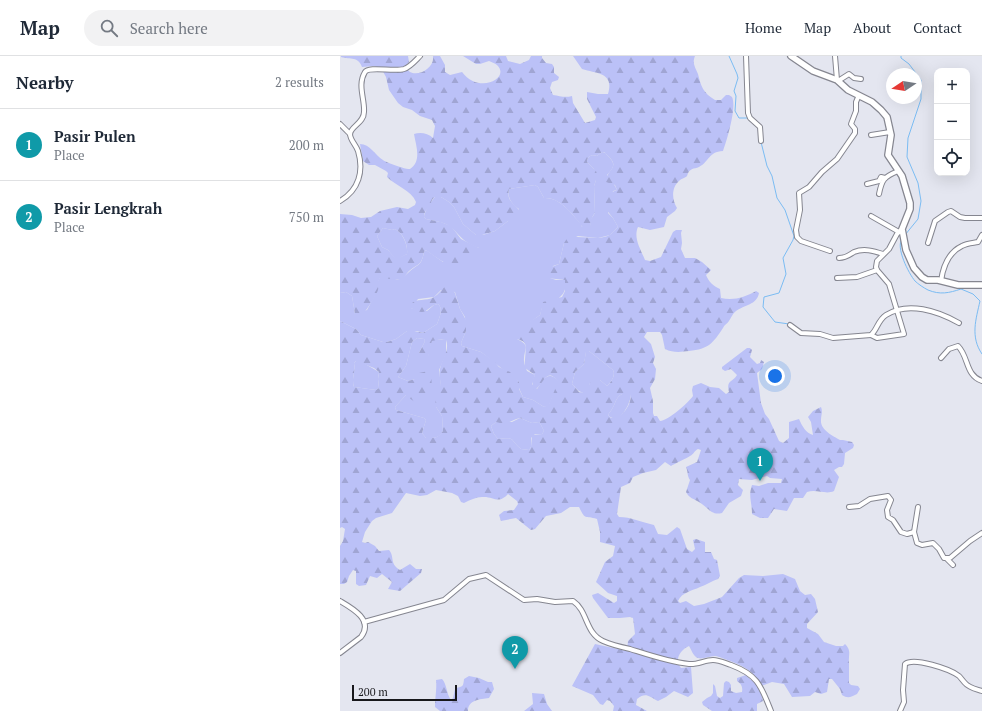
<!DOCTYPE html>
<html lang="en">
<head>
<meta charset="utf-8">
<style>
  :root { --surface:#fff; --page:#f2f2f3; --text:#1f2937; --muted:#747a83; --line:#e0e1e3; --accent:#226c76 }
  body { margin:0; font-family:"PT Serif",serif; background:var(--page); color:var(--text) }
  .controls { position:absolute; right:12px; top:12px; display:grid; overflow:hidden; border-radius:8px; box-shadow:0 4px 16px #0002 }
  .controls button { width:36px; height:36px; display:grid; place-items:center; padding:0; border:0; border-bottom:1px solid var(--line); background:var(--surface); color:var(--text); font:20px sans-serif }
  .compass { position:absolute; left:546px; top:12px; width:36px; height:36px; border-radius:50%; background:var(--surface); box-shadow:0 4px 16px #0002; rotate:258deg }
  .scale { position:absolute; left:12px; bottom:10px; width:105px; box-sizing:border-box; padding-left:4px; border:2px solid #18181c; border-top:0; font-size:11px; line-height:14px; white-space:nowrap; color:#18181c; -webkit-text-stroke:3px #e4e6f0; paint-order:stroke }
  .you { position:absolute; left:435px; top:320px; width:14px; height:14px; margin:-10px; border:3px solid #fff; border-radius:50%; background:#1a73e8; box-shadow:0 0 0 6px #1a73e833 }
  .badge { display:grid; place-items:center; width:26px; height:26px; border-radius:50%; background:var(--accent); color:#fff; font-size:13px; font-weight:700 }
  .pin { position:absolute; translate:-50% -33px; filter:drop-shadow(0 1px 2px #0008) }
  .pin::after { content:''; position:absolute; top:21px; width:14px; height:12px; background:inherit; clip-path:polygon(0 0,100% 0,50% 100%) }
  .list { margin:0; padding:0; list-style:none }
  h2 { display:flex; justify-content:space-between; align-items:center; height:52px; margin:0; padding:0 16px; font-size:17px }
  h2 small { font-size:13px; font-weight:400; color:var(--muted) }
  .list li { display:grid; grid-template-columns:26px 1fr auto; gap:12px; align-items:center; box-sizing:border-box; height:72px; padding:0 16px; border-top:1px solid var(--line) }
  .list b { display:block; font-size:15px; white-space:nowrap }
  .list p { margin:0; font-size:13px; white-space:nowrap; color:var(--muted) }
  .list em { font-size:13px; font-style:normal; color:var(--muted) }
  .icon { flex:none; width:22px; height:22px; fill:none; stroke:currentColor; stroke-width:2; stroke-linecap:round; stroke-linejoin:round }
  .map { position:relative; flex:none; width:642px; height:655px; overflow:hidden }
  header { display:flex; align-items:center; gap:24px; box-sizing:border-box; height:56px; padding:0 20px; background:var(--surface); border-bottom:1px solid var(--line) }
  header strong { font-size:19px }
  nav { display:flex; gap:22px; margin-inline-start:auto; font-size:14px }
  .search { width:280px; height:36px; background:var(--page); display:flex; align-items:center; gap:10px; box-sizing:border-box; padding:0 14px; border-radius:22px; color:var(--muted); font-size:15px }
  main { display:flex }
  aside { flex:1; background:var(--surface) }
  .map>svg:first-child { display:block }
  .green { fill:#bbc1f7 }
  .forest { fill:url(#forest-firs); fill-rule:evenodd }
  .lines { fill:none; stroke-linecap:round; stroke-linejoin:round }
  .stream { stroke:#7bbcf3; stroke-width:1 }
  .minor-casing { stroke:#858690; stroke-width:6 }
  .tertiary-casing { stroke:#858690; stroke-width:8 }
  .minor { stroke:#fff; stroke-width:4 }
  .tertiary { stroke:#fff; stroke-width:5.5 }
</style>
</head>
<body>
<header>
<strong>Map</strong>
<div class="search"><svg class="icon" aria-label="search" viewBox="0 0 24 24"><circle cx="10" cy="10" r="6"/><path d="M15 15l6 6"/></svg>Search here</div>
<nav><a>Home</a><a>Map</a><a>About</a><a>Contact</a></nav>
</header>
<main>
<aside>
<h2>Nearby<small>2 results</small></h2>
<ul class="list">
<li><span class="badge" style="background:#0f9aa8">1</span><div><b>Pasir Pulen</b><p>Place</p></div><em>200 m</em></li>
<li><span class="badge" style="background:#0f9aa8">2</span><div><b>Pasir Lengkrah</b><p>Place</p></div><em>750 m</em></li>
</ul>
</aside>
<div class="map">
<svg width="642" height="655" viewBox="0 0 642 655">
  <defs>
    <pattern id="forest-firs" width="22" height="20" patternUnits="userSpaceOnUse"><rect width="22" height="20" fill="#bbc1f7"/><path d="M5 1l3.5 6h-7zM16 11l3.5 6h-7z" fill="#a0a5d3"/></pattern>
  </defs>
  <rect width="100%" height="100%" fill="#e4e6f0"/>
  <g class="green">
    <path d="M262 96C268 98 264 96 268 100 276 108 274 111 267 119L275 130 277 134 273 135 268 157 273 162 278 171 270 179 258 182 238 180 224 187 219 208 213 210 210 222 216 224H225C229 241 213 245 202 252L200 259 189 267 177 283C192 290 183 293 184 305 184 308 186 312 187 315L195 319 192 328 197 333C203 324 208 313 219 326L209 349 204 351 193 344 183 341 179 332V326L141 296 122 290 121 287 126 275 125 261 120 253 115 236 101 234 94 241 78 243 71 252 80 255H87L94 249 98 248C104 253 99 262 97 268L83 277 77 275H67L56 283 47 286H43L21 279 16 273 0 265V237L6 236 12 240 15 258 27 254 37 235 38 225 40 221 52 222 58 224C63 222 64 220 69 216 79 207 81 211 84 196L86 194 103 206 139 192C126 188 122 182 113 173 106 166 96 165 86 163L84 161C84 156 92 144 95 141H101L109 146 114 151 123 168 136 179H143L155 175 168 165 179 153C172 148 167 142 169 133L195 129 198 131 204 142C220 141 231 157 241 168L242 171 250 170 251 163 255 157 254 130 256 124 254 113 247 106C247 100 252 98 257 100Z"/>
    <path d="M43 172 52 174 55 173C63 177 68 189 67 198L56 204 48 194 42 191 37 180Z"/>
    <path d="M77 282 84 283 85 285 79 297 88 300 89 293 92 284 106 283V298L99 314 101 329 96 351 102 360 103 375C99 382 95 382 86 382L82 377 86 364 84 362 56 354 55 351 66 339 75 323 68 325 58 321 66 310 72 286Z"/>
    <path d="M246 295H249L273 314C276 319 271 326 267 330L260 324 250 327 248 334C241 340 237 333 232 328L235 316 244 308Z"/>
    <path d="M16 305H20L39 316 38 323 39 332 36 334 14 331C11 321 16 316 14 307Z"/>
    <path d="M282 338H291C291 347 279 371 268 359 269 357 271 355 272 353 276 347 275 342 282 338Z"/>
    <path d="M180 362 192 367 199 366 201 369 204 375 202 378H195L191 382V391L189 394 181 393C169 383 176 381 158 383L154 378 151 370 156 366H172Z"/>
  </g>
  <g class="forest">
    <path d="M1 0H68L69 6 65 11C67 13 68 14 70 16 79 21 95 11 93 0H100L105 9V16L110 19 122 16C139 39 171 22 157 9 155 7 151 6 149 5L140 8H136L123 0H166L168 5 180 8 189 4 191 0H202V2L206 7 212 8 214 11V17L219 21 218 24 212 26 210 32 213 39C220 40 225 42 232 40L233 47 245 67 255 64 256 61 247 43V36L258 38H268C274 17 259 18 242 13L233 0H355C352 7 355 11 358 18 361 30 363 37 375 44H381L386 39H389L392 41C397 51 387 84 383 95 368 96 370 105 359 111 354 113 349 112 347 120 345 122 342 122 339 125 331 132 332 144 337 152L335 155 327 161 324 171 310 174 298 171C293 182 301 194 305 204L310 205 321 201 333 176 336 174H342L341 177 342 187 341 193 345 202H355L362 206 371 214 366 219C369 226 373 230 380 233L381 242C394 245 405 241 416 235L419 237C417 249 404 249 396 255 393 257 391 262 389 265 387 268 384 269 383 272 373 287 369 293 349 295 341 296 333 297 325 293L322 279 320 276H307L304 281 311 288 315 301 313 307 316 313 315 323 310 332 313 345V357L314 360H317L320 365C329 364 348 347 353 340L352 334 353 330 361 327 370 331 379 332 386 338 389 336C386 324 392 327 397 319L391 313 385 315 382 313V311L407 292H410L412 294 410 301 417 308 420 307 421 304 424 306 422 313 417 317 421 347 425 358 429 363 439 385 443 387 449 382V366L459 363C462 370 466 377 473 379L471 366 468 361 473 355 481 351C483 356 481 359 481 364 480 374 493 380 500 384H503L512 386 514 389 513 392 505 397 504 408 502 411H499L494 414 499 421 494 435C486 439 477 433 467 436L463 442H454L447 455 434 453 428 462H420L412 458C412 446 408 440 412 429L419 430 428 427H441L442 423 430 422 427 420 412 424 399 423 398 429 403 434 401 440 389 447 382 457C371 460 368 451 359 446 354 443 349 442 346 436L350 424C347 420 348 415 346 411L357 406 361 394 358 393C354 395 354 398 350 400 347 402 334 408 331 410L325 406 316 414 303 417 293 421 290 427 281 431 277 458 279 461C291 461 301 466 314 469L318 478 327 479 337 471 340 473 347 493 352 496 355 493 353 484 356 483 365 486V496H371L374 503 377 504 380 520 378 523C372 525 366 529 360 531 352 535 342 536 338 545L340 547 346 545 354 550 364 548 382 541 399 522 404 519 423 520 443 518 455 523 460 535 465 539 471 538 475 543 478 556 467 568V572L478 578 484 586 496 590H503L505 588C512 595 508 599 509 607 509 614 509 620 509 627L511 629 518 630 520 633 517 638C511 641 508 643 502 639L500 633 492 623H489L487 636 481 638 475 636 470 640 452 641 444 628 432 626 419 631 423 645 417 648V655H372L363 649 362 646 367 642 371 640 373 637V628L375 630 377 640 380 642 383 640 384 627 386 625 389 626 391 629V635L396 637 402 636C403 630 401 628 397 625V622L406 619 411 624 415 622V620C407 610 388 604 376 600 370 599 361 605 356 601 353 599 351 593 349 590 340 594 334 604 341 612L351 611 353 637 348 641 334 635 326 641 318 645C308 640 306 636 297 643L296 649 307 655H273L274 650 270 645 267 644 263 649 260 648 253 639 232 630 255 588 287 595 288 585 295 578 293 562 290 561 280 562H268L253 542 252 539 258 537 274 547 277 545V540L268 537 256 526 265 506 273 500 275 490 260 486V476L257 463C244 459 246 465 239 451H230L221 457 206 460 195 473 191 474 176 462 161 465 159 459 164 455 174 454 178 448 177 445 168 438C158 449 154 440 142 441 136 441 130 444 124 447L121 446 118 440 112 437 96 434 87 439 80 440 66 437 52 457 36 462 32 465 25 476 22 486 25 487 28 486 35 490 39 495 49 494C55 501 49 507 60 514L70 508 76 513H82L81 517 60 535 48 533 52 526 42 518 37 522 30 520 26 529 19 530 16 528V515L13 514 9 520 7 526 4 528H0V490L3 485 5 473 2 471 0 472V265L16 273 21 279 43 286H47L56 283 67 275 70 274 83 277 97 268C99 262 104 253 98 248 86 250 88 262 71 252L70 249C77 241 86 246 94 241 99 238 102 233 106 229H109L115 237 120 253 126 264V275L121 287 122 290 141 296 155 306 159 311 170 316 179 326V333L183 341 193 344 204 351 209 348 218 326C206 309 203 331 194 334L192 325 195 319 185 312C184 307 187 291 185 288 184 285 180 284 177 283L176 280C180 269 192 265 200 259L203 246 222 241 225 235V224L207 222 205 219 207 213 219 208 224 187 228 181C240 180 263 185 271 178 273 176 276 173 278 171L273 162 265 152C265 143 268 137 277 134L275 129 266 126C266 113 281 112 268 100 264 96 268 98 262 96L257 100C252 98 247 100 247 106L256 115 257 118V121L254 130 255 157C250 162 252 168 249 173H244C235 161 221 141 204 142L198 131 195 129 169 133C166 147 176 147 180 156L178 164 168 165 155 175 139 180 136 179 123 168 114 151 109 146 101 141H95C91 144 92 145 90 149 88 154 84 154 84 161L86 163 101 166 111 170 121 183 139 192C139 198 137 200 134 204 120 220 99 204 86 194L84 196C81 211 78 207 68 216 66 219 64 221 61 224L40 222C37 226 39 230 38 234 36 240 25 257 20 261L15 258 12 240 6 236 0 237V158L12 159 21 162 31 161 40 155 57 151 68 153 75 149 76 146C71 134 56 130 47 121L48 117 46 115 35 109H29L23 105 20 88C30 88 35 99 43 104 45 106 67 114 70 113 82 105 76 90 74 78 80 76 88 77 93 82L95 70 92 64 80 60 72 54 63 51 58 47 49 34 46 21 41 12 34 10 22 11C18 0 11 4 1 1ZM43 172 52 174 55 173C63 177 68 188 67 198L56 203 48 194 42 191 37 180ZM77 282 84 283 85 285 79 297 80 302 83 303H87C90 298 90 290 92 285L102 283 106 284C110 295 102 302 100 313 99 318 100 324 101 329L98 332 95 341 96 351 102 360 103 375C98 382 95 382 86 382L82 377 86 364 84 362 56 354 55 351 66 339C72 345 78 348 86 349L89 346C90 337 95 323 88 315L79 317 75 323 68 325 58 321 66 310 72 286ZM249 295 273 314C276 319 271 326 267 330L260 324 254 322C247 327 250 338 239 336L232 328 235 316 244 308 246 296ZM16 305 34 312 39 316 38 323 39 332 36 334 14 331C11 321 16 316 14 307ZM282 338H291C291 349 283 362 271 362L268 359C269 357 271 355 272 353 276 347 275 342 282 338ZM180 362 192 367 199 366 201 369 204 375 202 378 192 379 191 391 189 394 181 393C169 383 176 381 158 383L154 378 151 370 156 366C168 370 170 364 180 362Z"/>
    <path d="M129 620 139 622 148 626H152L154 633 149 642C140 643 128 644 128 655H100L95 651C95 641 97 633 96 624L102 623C107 628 106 637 111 644L113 642 115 633C122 629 123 633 124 623Z"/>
    <path d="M192 637 204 638 207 648 212 655H184L193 648Z"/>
  </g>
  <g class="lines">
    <g class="stream">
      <path d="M389 0 397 18 398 22 394 35 396 40 395 55 399 62H408"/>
      <path d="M561 0V2L569 8 581 24V43L568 82 567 101 578 127 581 145 578 163 565 179"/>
      <path d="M421 86 427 110 432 120 437 142 445 154 454 180 453 184 443 202 446 218 439 237 424 241 423 251 435 266 449 268"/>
      <path d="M562 183C555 191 569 218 575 225 578 228 584 232 588 234 600 239 609 237 621 233L633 238 640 245C636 263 630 281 642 298"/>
    </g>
    <defs>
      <g id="minor">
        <path d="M406 0 408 57 410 62 420 71 421 85"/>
        <path d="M495 0 497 24"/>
        <path d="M498 25 509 18 514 22 521 23"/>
        <path d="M0 68 10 78"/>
        <path d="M531 79 550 76"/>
        <path d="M527 128 539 125 541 121 545 122"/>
        <path d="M539 138C542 123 544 121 558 115"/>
        <path d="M0 145C19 134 24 115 18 95 16 89 10 84 10 78 11 70 24 67 24 56 25 43 17 29 25 16 29 10 54 16 64 13 70 11 75 5 80 0"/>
        <path d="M531 160 559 176"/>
        <path d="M588 187 595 165 608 156 611 155 620 161 625 162H642"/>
        <path d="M490 195 461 185 457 181 456 174 460 154 459 137 469 131 482 116 497 103 515 77V73L511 68 516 55V46L519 39"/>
        <path d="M499 202C506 202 509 199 514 196 524 192 534 195 543 198"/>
        <path d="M497 222 517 221 537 214"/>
        <path d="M601 225C603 211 609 196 622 190 627 187 633 187 638 186L642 179"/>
        <path d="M450 269 461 277 480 278 493 282 531 279C537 274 538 264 546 259 568 245 598 255 619 267"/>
        <path d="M531 279 537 282 564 278 549 228 537 214 536 211 537 205 549 193 557 178 562 173"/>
        <path d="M601 302 609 293 618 290C629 301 625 319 642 325"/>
        <path d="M509 451 519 450 530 443 548 440 551 444 547 454 548 461 553 464 561 476 567 478 574 476"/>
        <path d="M578 451 574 476 577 487 582 489 593 487 599 493 604 502H610L630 485 642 477"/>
        <path d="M607 503 613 509"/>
        <path d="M0 545C12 552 34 564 21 581L0 597"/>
        <path d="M24 566 104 544 129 523 146 519 184 544 197 543 215 546 233 545C248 555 245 577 263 585 272 589 281 591 290 593 309 599 329 606 349 608 357 609 365 604 373 604 379 604 385 607 391 609 418 619 421 630 431 655"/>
        <path d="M560 655 564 646 563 634 565 608C574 601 610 613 619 620 621 622 623 625 625 627 629 632 636 633 642 635"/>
      </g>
      <path id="tertiary" d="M451 0 473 15 497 24 508 34 532 46 541 54 547 61 551 79 548 99 562 120 570 147V153L562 173 566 194 574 212 582 221 587 224H598L618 229H642"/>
    </defs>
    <use href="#minor" class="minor-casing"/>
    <use href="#tertiary" class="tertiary-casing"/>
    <use href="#minor" class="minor"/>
    <use href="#tertiary" class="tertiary"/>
  </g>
</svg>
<div class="controls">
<button>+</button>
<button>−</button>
<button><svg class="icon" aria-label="locate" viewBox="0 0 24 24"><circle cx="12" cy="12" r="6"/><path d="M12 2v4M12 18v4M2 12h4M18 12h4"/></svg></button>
</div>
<svg class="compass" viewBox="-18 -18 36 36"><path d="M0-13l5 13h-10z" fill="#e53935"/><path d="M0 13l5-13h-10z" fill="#747a83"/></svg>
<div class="scale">200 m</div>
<div class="you"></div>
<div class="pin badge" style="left:420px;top:425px;background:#0f9aa8">1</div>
<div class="pin badge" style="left:175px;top:613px;background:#0f9aa8">2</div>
</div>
</main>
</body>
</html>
